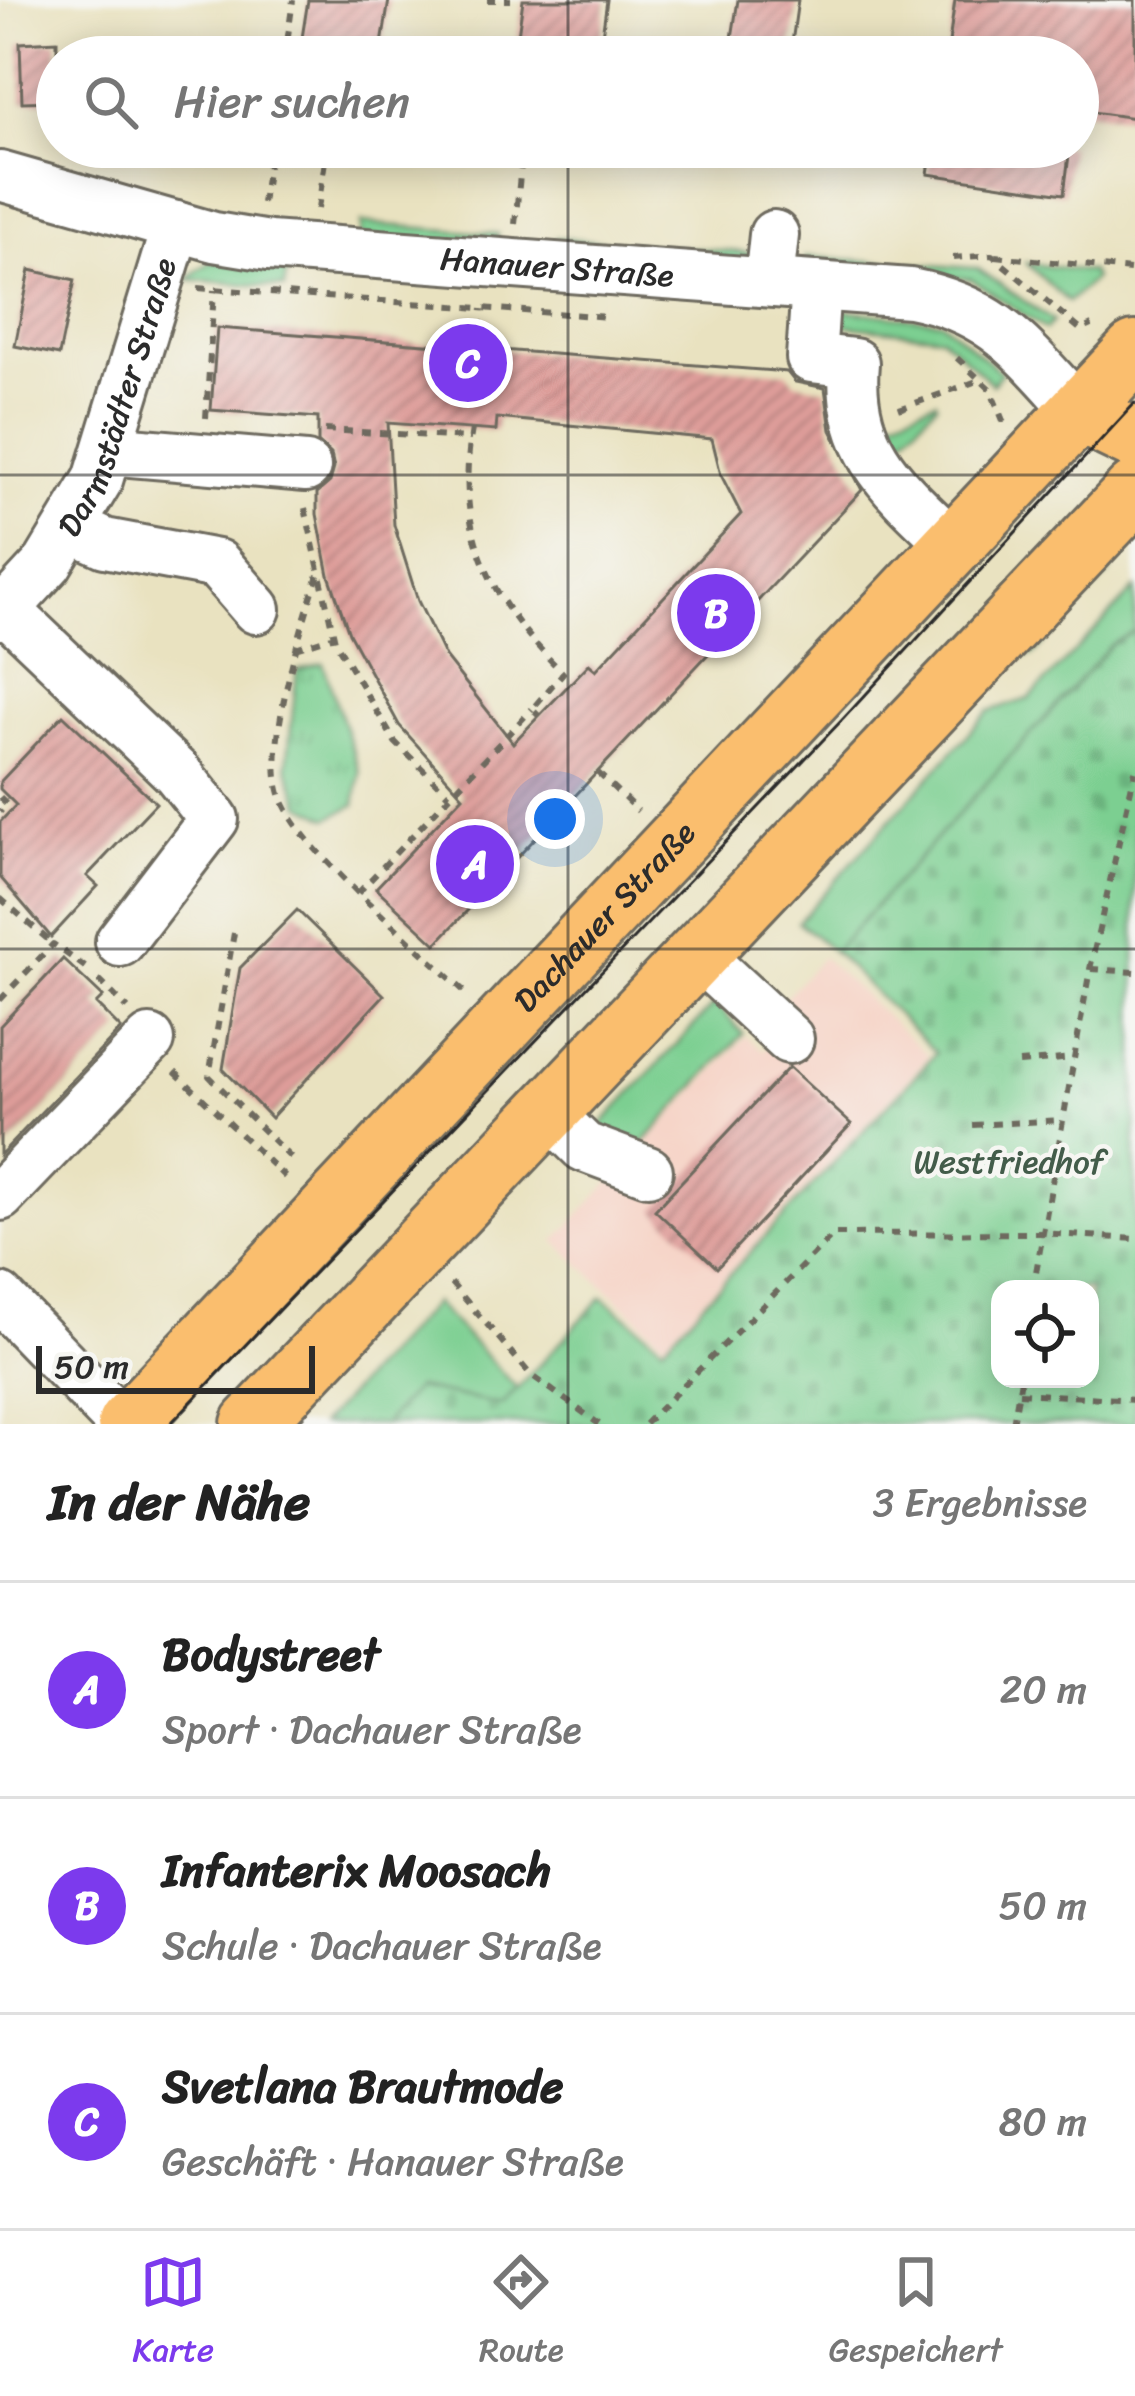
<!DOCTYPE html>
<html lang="de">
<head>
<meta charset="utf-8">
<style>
  :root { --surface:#fff; --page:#f2f2f2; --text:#222; --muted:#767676; --line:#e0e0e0; --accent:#7c3aed }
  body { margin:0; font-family:Sriracha,sans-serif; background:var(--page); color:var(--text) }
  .controls { position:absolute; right:36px; bottom:36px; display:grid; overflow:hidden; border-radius:24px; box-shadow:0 6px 30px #0003 }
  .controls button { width:108px; height:108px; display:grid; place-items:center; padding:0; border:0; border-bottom:3px solid var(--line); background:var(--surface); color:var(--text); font:60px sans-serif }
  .scale { position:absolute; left:36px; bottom:30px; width:279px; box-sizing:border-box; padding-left:12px; border:6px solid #2b2b2b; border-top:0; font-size:33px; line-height:42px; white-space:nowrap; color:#2b2b2b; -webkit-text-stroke:9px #f6f6f2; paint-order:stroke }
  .you { position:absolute; left:555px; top:819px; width:42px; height:42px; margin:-30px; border:9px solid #fff; border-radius:50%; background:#1a73e8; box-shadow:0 0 0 18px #1a73e833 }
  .badge { display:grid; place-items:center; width:78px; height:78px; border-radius:50%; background:var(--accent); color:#fff; font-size:39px; font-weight:700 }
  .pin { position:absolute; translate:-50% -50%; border:6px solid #fff; box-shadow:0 3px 12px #0006 }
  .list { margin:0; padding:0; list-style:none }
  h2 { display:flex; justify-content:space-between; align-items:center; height:156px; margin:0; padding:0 48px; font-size:51px }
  h2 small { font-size:39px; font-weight:400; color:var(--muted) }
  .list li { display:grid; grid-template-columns:78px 1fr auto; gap:36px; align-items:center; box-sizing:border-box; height:216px; padding:0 48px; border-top:3px solid var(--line) }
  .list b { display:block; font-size:45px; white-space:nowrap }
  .list p { margin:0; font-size:39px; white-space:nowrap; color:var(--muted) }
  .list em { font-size:39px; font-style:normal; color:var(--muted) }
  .icon { flex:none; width:66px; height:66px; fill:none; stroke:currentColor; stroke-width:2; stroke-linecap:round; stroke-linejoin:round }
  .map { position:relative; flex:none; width:1135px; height:1424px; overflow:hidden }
  .search { position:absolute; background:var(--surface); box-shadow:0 6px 30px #0003; left:36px; right:36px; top:36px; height:132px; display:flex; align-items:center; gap:30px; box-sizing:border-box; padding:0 42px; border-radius:66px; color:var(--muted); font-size:45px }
  .sheet { height:804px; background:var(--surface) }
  nav { display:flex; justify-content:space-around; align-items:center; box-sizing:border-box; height:168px; border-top:3px solid var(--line); background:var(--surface); font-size:33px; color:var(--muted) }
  nav a { display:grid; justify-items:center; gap:6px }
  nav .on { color:var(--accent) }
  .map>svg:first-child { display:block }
  .built { fill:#f6d2c4 }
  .grass { fill:#7ccf91; stroke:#547d5e; stroke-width:3 }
  .cemetery { fill:url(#cemetery-stones); stroke:#547d5e; stroke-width:3; fill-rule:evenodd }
  .park { fill:url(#park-tufts); stroke:#547d5e; stroke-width:3 }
  .building { fill:url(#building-hatch); fill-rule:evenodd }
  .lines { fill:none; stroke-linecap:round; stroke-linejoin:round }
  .minor-casing { stroke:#6e6b5f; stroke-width:54 }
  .major-casing { stroke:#6e6b5f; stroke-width:66 }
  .path { stroke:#6e6b5f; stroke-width:6; stroke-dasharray:9 9; stroke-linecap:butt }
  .minor { stroke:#fff; stroke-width:48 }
  .major { stroke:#fabe6e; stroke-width:60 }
  .tram { stroke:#2b2b2b; stroke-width:3 }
  .grid { fill:none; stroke:#2b2b2b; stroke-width:3; stroke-opacity:0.55 }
  .labels { text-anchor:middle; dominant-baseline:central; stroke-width:9; stroke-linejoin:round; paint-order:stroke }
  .street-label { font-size:33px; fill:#2b2b2b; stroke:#f6f6f2 }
  .park-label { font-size:33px; fill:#435c4a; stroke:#f6f6f2 }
</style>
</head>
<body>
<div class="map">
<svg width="1135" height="1424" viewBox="0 0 1135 1424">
  <defs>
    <pattern id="cemetery-stones" width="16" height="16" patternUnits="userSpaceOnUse" patternTransform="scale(3)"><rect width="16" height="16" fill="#7ccf91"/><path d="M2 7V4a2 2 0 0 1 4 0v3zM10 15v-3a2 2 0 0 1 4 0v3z" fill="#6bb27d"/></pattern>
    <pattern id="park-tufts" width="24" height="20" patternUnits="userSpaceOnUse" patternTransform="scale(3)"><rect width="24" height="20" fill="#7ccf91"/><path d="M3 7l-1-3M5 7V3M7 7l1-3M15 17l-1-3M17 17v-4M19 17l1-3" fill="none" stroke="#6bb27d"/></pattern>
    <pattern id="building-hatch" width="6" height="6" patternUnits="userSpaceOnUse" patternTransform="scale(3)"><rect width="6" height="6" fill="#de9d9a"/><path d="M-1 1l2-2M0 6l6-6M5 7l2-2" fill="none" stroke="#b4807e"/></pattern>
  </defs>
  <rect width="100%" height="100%" fill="#f6f6f2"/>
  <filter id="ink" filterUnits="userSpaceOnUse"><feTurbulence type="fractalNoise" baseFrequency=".00833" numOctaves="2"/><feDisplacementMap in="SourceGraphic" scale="24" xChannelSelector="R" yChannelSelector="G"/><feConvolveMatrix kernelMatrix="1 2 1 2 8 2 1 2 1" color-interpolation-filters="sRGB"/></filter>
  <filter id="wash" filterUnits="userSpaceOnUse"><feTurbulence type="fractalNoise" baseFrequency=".004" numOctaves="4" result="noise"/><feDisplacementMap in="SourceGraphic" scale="48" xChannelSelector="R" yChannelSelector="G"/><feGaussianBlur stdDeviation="2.7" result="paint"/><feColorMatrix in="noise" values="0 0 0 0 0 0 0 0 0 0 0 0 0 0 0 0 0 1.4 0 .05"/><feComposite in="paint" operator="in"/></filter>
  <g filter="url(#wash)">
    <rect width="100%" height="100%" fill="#e9e2c0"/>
    <path class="built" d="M822 957 929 1056 664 1342 555 1241 746 1036 763 1051 793 1019 779 1004Z"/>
    <g class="grass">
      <path d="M361 223 498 234 496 247 360 236Z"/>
      <path d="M556 238 752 253 751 266 555 252Z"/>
      <path d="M806 257 977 268 1053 321 1046 330 971 279 805 266Z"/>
      <path d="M211 261 287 269 284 288 186 279Z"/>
      <path d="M1026 263 1090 272 1094 279 1068 302Z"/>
      <path d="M842 310 941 321 1002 373 992 384 941 336 841 325Z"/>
      <path d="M936 400 937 403 900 442 887 422Z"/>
      <path d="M1102 566 1110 572 1034 654 1014 658Z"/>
      <path d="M1135 589V631L1112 644 834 952 798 922 989 711 1029 699Z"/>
      <path d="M715 1003 743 1034 640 1147 593 1134Z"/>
      <path d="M434 1303 517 1388 501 1406 417 1388 384 1424H321Z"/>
    </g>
    <path class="cemetery" d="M1135 631V1424H384L416 1388 502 1405 602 1297 663 1346 936 1053 834 952 1112 644ZM1000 1289H1090V1379H1000Z"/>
    <path class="park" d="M323 663 360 773 355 805 328 818 301 804 287 766 297 670Z"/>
    <g id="blocks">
      <g class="building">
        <path d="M308 0H389L380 57H299Z"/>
        <path d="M523 0H607L599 57H515Z"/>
        <path d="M738 0H798L790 57H729Z"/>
        <path d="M955 0H1135V118L1078 110V57H947Z"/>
        <path d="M57 41V101L22 102 20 43Z"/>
        <path d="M932 147H1070L1064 194 928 174Z"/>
        <path d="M30 270 75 280 59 355 15 346Z"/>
        <path d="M217 328 787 372 795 382 825 388 831 430 862 490 436 944 376 888 463 796 399 725 349 633 329 575 317 514V493L330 482 334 468 331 454 318 442V418L211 410ZM497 418 712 439 721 475 741 514 596 670 589 664 513 743 445 657 418 601 394 525 388 423 496 431Z"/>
        <path d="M63 715 156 803 87 876 98 886 51 937 0 877V822L16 805 0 789V782Z"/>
        <path d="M297 910 384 995 271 1118 223 1069 240 968Z"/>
        <path d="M63 959 103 997 96 1004 121 1029 0 1155V1026Z"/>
        <path d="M789 1067 851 1124 717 1268 655 1210Z"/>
      </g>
    </g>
  </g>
  <g filter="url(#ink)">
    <use href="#blocks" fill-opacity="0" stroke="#6e6b5f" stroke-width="3"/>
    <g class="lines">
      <defs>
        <g id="minor">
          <path id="s1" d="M0 176 214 237 269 246 910 293C997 310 1023 351 1081 413"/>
          <path d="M769 282 774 235"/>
          <path d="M816 286 811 358 854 363C846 450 895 489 954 545"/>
          <path d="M108 450 306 467"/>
          <path d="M70 527 105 543 217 564 256 609"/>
          <path d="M0 604 177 773 214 819 120 942"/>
          <path id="s2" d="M0 615 48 563 98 480 176 226"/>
          <path d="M697 954 789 1039"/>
          <path d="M548 1112 584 1147 648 1171"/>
          <path d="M0 1196 150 1040"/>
          <path d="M0 1298 122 1424"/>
        </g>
        <g id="major">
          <path d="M1081 413 1135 439"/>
          <path id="s3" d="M128 1424 1135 352"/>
          <path d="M252 1424 1135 492"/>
        </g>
      </defs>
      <use href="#minor" class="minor-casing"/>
      <use href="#major" class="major-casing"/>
      <g class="path">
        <path d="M487 0H511"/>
        <path d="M285 57 293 0"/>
        <path d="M262 203 271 147"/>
        <path d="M318 209 327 147"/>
        <path d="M515 224 522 156"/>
        <path d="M996 256 1130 270"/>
        <path d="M953 258 992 255 1081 330 1092 325"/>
        <path d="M198 288 609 317"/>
        <path d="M478 347 482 309"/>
        <path d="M957 358 990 389 1004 423"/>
        <path d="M899 409 980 380"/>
        <path d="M206 418 214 290"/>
        <path d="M472 429C454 535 491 601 563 673L532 709 539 716"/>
        <path d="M325 430 471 438"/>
        <path d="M305 508 335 641 395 742 449 795"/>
        <path d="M318 575C302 625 263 748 281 797 295 833 332 866 358 893"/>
        <path d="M295 648 335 636"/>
        <path d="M598 773 638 811"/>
        <path d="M0 797 7 804 0 812"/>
        <path d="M0 898 53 944"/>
        <path d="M234 933 209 1076 297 1164"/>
        <path d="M1091 969 1135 972"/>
        <path d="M99 980 128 1009"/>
        <path d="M464 991 358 893 532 709"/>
        <path d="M0 1000 53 944 85 967"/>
        <path d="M1019 1063 1073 1058"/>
        <path d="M175 1072 285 1177"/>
        <path d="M973 1125 1061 1120"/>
        <path d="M451 1283 530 1374 599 1424"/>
        <path d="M1033 1289 1090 969 1135 771"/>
        <path d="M1019 1393 1135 1400"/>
        <path d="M645 1424 834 1234 1040 1233 1135 1239"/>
        <path d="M1013 1424 1021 1379"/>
      </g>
      <use href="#minor" class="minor"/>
      <use href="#major" class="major"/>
      <path class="tram" d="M170 1424 844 718 1135 403"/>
    </g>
  </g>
  <path class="grid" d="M568 0V57M568 147V1424M0 475H1135M0 949H1135"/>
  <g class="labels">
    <g class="street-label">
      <text stroke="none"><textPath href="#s1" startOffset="567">Hanauer Straße</textPath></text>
      <text stroke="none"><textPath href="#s2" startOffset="252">Darmstädter Straße</textPath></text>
      <text stroke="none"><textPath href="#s3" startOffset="696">Dachauer Straße</textPath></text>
    </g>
    <g class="park-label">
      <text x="1009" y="1162">Westfriedhof</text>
    </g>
  </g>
</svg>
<div class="controls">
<button><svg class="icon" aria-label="locate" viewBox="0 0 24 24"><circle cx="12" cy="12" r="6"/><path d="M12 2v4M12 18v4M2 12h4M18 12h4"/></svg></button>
</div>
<div class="scale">50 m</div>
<div class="you"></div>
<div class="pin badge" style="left:475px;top:864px">A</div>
<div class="pin badge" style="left:716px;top:613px">B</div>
<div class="pin badge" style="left:468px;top:363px">C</div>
<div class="search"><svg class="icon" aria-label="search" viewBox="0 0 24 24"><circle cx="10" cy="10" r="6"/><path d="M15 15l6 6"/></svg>Hier suchen</div>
</div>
<section class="sheet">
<h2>In der Nähe<small>3 Ergebnisse</small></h2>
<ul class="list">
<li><span class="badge">A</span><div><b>Bodystreet</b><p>Sport · Dachauer Straße</p></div><em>20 m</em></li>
<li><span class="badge">B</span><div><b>Infanterix Moosach</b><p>Schule · Dachauer Straße</p></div><em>50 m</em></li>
<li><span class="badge">C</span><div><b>Svetlana Brautmode</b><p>Geschäft · Hanauer Straße</p></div><em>80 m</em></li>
</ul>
</section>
<nav>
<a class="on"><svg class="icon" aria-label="map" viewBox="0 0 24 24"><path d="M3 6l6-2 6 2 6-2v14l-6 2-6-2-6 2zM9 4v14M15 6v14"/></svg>Karte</a>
<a><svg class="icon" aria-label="directions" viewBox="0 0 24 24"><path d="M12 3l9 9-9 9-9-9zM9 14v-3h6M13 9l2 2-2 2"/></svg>Route</a>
<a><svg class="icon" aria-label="saved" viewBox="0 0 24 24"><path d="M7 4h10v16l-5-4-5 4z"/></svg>Gespeichert</a>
</nav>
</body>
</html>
